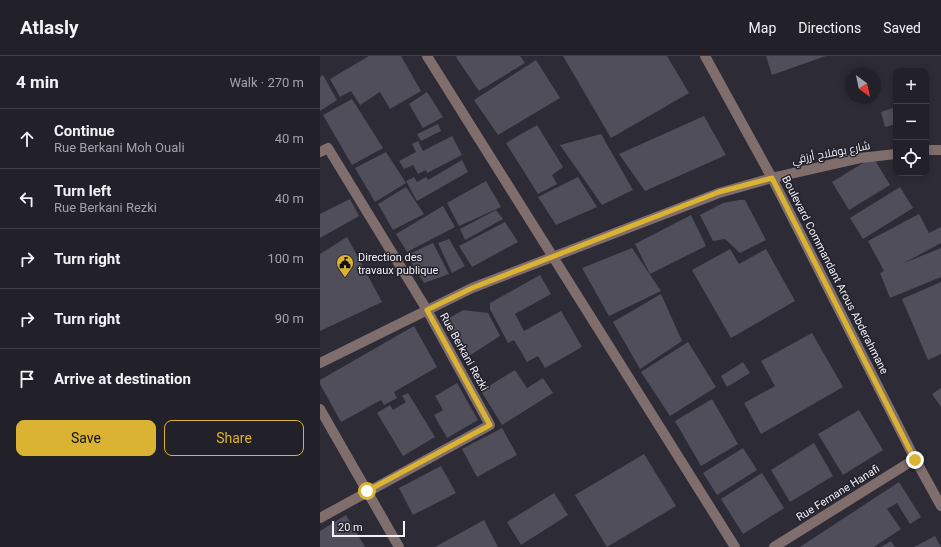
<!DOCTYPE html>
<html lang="en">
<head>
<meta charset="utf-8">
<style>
  :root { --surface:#222028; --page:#2e2d34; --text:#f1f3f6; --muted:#a2a3a8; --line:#3f3e45; --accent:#dab333 }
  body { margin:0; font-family:Roboto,Cairo,sans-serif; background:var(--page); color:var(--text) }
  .controls { position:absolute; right:12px; top:12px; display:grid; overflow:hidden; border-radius:8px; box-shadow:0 2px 6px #0003 }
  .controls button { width:36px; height:36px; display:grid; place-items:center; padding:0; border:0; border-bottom:1px solid var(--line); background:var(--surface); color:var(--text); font:20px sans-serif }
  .compass { position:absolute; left:525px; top:12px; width:36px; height:36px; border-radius:50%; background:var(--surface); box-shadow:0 2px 6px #0003; rotate:147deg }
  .scale { position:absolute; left:12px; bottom:10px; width:73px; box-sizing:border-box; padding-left:4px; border:2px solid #f3f2f9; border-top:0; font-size:11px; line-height:14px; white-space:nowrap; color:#f3f2f9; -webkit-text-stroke:3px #23212b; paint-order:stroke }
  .stop { position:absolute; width:12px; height:12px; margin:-9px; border:3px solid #dab333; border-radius:50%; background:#fff }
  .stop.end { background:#dab333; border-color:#fff; box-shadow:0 1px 4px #0008 }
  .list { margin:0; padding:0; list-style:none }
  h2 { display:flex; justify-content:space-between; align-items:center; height:52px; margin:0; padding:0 16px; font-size:17px }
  h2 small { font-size:13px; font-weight:400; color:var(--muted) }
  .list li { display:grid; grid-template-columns:26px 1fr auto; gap:12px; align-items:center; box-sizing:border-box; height:60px; padding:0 16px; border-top:1px solid var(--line) }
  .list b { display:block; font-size:15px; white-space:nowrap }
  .list p { margin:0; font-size:13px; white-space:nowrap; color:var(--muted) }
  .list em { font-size:13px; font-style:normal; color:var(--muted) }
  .actions { display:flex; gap:8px; padding:12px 16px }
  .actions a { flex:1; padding:9px 0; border:1px solid var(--accent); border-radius:8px; text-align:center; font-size:14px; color:var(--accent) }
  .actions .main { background:var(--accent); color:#111 }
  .icon { flex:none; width:22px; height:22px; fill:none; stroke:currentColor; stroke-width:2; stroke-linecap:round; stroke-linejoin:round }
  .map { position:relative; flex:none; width:621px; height:491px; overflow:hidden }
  header { display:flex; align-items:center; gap:24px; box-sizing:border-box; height:56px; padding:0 20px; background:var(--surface); border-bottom:1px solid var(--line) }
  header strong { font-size:19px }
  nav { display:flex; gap:22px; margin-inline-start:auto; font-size:14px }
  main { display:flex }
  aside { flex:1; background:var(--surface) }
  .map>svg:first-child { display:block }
  .building { fill:#504e5a }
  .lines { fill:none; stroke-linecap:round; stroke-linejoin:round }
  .minor { stroke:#806e6d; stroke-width:10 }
  .route { stroke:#dab333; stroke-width:5 }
  .labels { text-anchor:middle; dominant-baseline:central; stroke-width:3; stroke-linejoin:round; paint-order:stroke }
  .street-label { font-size:11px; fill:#f3f2f9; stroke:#23212b }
  .poi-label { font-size:11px; fill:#f3f2f9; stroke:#23212b; text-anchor:start }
</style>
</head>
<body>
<header>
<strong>Atlasly</strong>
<nav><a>Map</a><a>Directions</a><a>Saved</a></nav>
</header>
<main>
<aside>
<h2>4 min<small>Walk · 270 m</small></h2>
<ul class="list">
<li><svg class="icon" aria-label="ahead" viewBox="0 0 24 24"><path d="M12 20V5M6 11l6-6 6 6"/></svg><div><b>Continue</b><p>Rue Berkani Moh Ouali</p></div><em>40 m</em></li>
<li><svg class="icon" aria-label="left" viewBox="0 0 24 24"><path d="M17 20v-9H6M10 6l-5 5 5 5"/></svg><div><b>Turn left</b><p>Rue Berkani Rezki</p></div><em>40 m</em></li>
<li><svg class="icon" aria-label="right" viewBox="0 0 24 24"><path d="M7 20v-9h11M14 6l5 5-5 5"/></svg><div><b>Turn right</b></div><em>100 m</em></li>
<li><svg class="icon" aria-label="right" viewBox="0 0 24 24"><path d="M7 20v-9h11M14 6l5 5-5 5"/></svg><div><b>Turn right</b></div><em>90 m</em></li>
<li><svg class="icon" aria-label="arrive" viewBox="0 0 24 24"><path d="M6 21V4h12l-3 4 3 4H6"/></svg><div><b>Arrive at destination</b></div></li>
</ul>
<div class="actions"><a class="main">Save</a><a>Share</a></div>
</aside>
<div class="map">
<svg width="621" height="491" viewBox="0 0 621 491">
  <rect width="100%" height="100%" fill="#2d2b35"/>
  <g class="building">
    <path d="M49 0H81L101 35 70 53 60 36 40 49 31 35 20 41 10 23Z"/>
    <path d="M137 0H200L205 7 159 35 136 1Z"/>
    <path d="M243 0H347L369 37 291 82Z"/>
    <path d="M446 0H506L452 19Z"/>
    <path d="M216 4 240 42 178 79 154 44Z"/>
    <path d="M3 19 17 44 0 55V21Z"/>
    <path d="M107 36 123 61 103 72 89 48Z"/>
    <path d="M32 43 63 92 32 109 3 59Z"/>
    <path d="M576 51V68L565 71 561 56Z"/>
    <path d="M384 60 406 99 325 135 299 98Z"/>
    <path d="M118 68 121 75 101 85 97 78Z"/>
    <path d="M217 69 243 111 232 119 237 128 218 138 186 87Z"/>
    <path d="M281 78 313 134 282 149 240 89Z"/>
    <path d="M132 80 142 99 107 117 106 114 98 118 93 109 84 113 79 105 96 96 92 88 98 85 103 95Z"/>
    <path d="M66 96 86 127 55 146 35 112Z"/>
    <path d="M553 101 570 129 529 154 512 126Z"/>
    <path d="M142 104 148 116 97 145 86 125 94 121 97 126 106 121 108 124Z"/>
    <path d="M258 121 277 151 236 169 218 141Z"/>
    <path d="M166 125 181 151 139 170 127 147Z"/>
    <path d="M86 131 104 158 73 174 58 148Z"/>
    <path d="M580 131 593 152 543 183 530 162Z"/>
    <path d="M30 143 39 160 0 182V158Z"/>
    <path d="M419 144H425L446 184 420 197 405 183 393 185 380 159 403 147Z"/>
    <path d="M123 150 135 171 87 196 76 178Z"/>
    <path d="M176 154 183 163 145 184 140 173Z"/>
    <path d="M599 158 609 177 621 171V187L584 207 621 192V221L570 242 560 217 564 215 548 185Z"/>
    <path d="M371 159 386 190 330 218 315 188Z"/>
    <path d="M185 166 198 186 152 211 139 190Z"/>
    <path d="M27 181 62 246 0 275V198Z"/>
    <path d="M129 183 145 210 132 217 118 187Z"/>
    <path d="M113 187 129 218 104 227 87 199Z"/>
    <path d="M312 192 341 235 289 260 262 212Z"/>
    <path d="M410 193 419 208 446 193 475 245 411 282 372 214Z"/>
    <path d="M220 219 231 238 195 258 204 275 241 255 262 291 225 312 218 300 207 306 194 284 188 287 170 253V247Z"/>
    <path d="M621 226V298L608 304 582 243Z"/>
    <path d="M341 238 362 285 320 313 293 266Z"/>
    <path d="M143 254 168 257 180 280 146 302 124 265Z"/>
    <path d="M94 270 117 311 74 336 77 342 64 349 61 344 21 366 0 328V324Z"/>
    <path d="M492 277 523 331 441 378 424 347 455 330 441 305Z"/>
    <path d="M368 286 396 331 350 360 321 316Z"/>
    <path d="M423 306 430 317 407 331 401 320Z"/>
    <path d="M195 314 207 332 223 322 233 337 182 369 161 335Z"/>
    <path d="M137 327 158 364 127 382 114 359 123 354 115 340Z"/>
    <path d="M621 332V351L612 338Z"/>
    <path d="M88 337 115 381 83 400 57 357 70 349 73 354 86 346 82 340Z"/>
    <path d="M392 343 418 388 381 410 355 365Z"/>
    <path d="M539 354 563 394 523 419 498 378Z"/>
    <path d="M182 372 197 399 157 421 142 393Z"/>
    <path d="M494 387 513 420 470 446 451 414Z"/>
    <path d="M423 392 437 414 397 439 383 417Z"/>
    <path d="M324 398 356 450 287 491 255 439Z"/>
    <path d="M121 410 136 437 93 459 79 432Z"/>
    <path d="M442 417 464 452 423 478 401 443Z"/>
    <path d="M579 426 601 461 590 468 577 447 567 453 581 473 554 491H480Z"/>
    <path d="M234 437 248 459 201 489 187 466Z"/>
    <path d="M26 459 45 491H0V475Z"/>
    <path d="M164 464 178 491H115Z"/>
    <path d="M615 480 621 491H594Z"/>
    <path d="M571 485 575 491H561Z"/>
  </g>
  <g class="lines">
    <g class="minor">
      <path d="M107 0 415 491"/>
      <path d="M385 0 452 122 595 403 621 450"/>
      <path d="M606 94H621"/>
      <path d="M0 96 8 92 107 254 170 369 0 462"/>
      <path d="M0 307 152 232 399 137 452 122 540 102 576 98"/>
      <path d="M0 353 79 491"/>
      <path d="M454 491 595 403"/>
    </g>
  </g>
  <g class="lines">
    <path class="route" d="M47 435 170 369 107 254 152 232 399 136 452 122 595 404"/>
  </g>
  <defs>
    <symbol id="civic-pin" viewBox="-11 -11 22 30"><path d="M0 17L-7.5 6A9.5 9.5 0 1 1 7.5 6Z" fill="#dab333" stroke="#23212b"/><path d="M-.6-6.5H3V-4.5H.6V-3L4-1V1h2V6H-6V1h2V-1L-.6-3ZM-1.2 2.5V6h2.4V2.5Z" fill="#111"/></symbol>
  </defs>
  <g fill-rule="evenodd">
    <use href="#civic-pin" x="15" y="197" width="20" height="27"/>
  </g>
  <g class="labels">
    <g class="street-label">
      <text transform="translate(511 97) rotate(-11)">شارع بوفلاح أرزقي</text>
      <text transform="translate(515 219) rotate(63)">Boulevard Commandant Arous Abderahmane</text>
      <text transform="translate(144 296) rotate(61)">Rue Berkani Rezki</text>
      <text transform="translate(518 437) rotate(-32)">Rue Fernane Hanafi</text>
    </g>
    <g class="poi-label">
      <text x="38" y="201">Direction des<tspan x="38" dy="13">travaux publique</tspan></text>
    </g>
  </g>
</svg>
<div class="controls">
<button>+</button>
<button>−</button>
<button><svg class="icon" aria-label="locate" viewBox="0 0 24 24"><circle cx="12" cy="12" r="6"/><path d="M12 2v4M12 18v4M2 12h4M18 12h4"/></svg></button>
</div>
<svg class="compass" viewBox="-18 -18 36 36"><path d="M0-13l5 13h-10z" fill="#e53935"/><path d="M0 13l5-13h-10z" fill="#a2a3a8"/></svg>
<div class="scale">20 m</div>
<div class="stop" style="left:47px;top:435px"></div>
<div class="stop end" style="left:595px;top:404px"></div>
</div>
</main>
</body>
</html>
